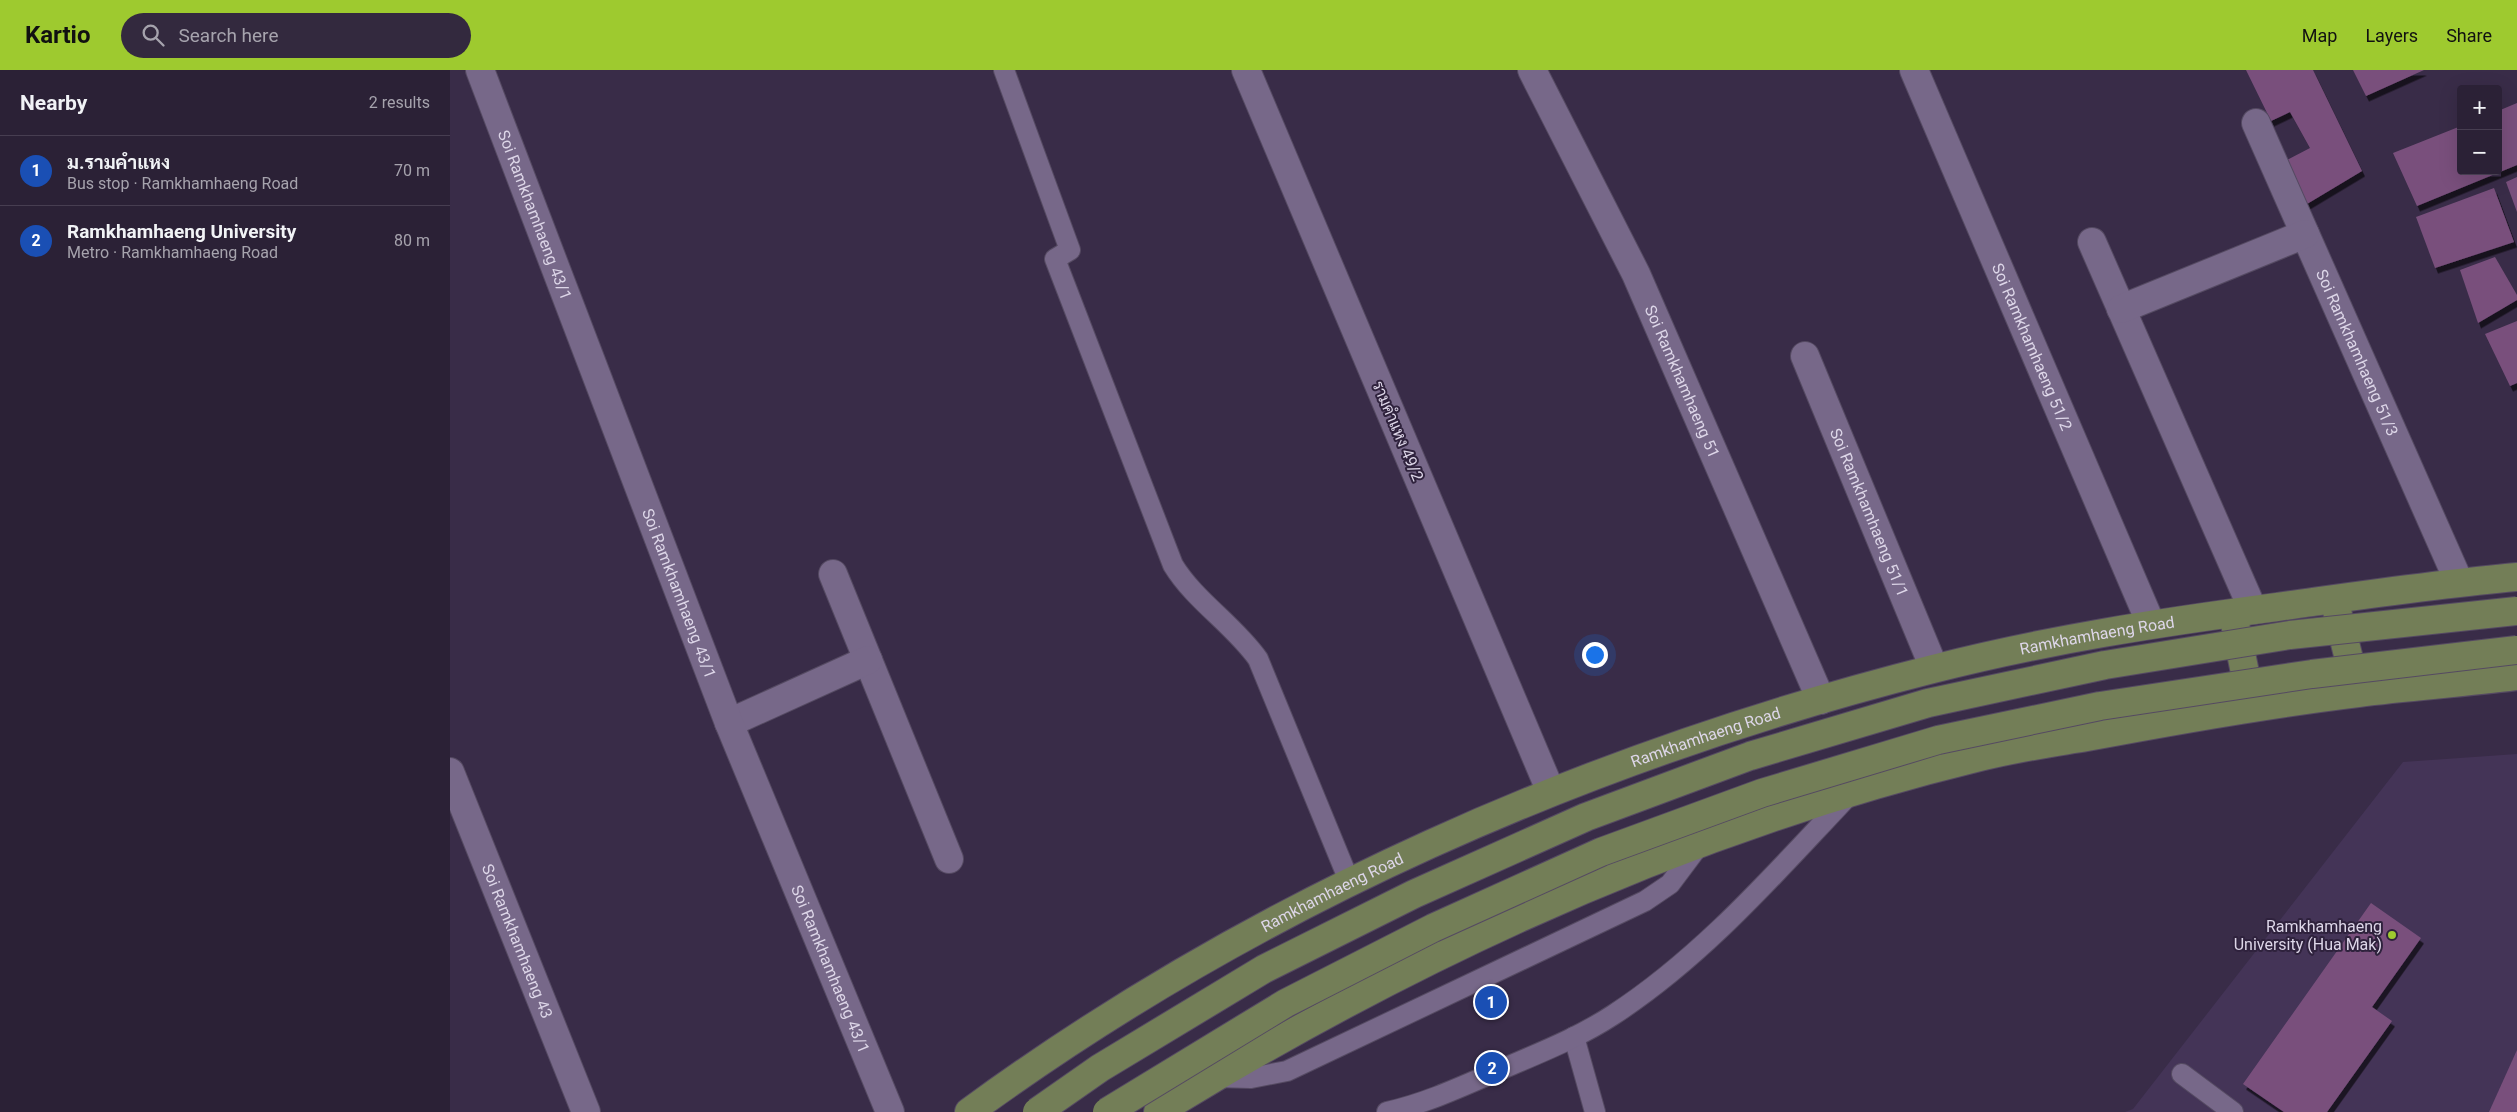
<!DOCTYPE html>
<html lang="en">
<head>
<meta charset="utf-8">
<style>
  :root { --surface:#2b2136; --page:#33293e; --text:#f1f3f6; --muted:#a6a3ad; --line:#473e51; --accent:#9eca2f }
  body { margin:0; font-family:Roboto,Sarabun,sans-serif; background:var(--page); color:var(--text) }
  .controls { position:absolute; right:15px; top:15px; display:grid; overflow:hidden; border-radius:5px; box-shadow:0 5px 20px #0002 }
  .controls button { width:45px; height:45px; display:grid; place-items:center; padding:0; border:0; border-bottom:1px solid var(--line); background:var(--surface); color:var(--text); font:25px sans-serif }
  .you { position:absolute; left:1144px; top:584px; width:18px; height:18px; margin:-12px; border:4px solid #fff; border-radius:50%; background:#1a73e8; box-shadow:0 0 0 8px #1a73e833 }
  .badge { display:grid; place-items:center; width:32px; height:32px; border-radius:50%; background:var(--accent); color:#fff; font-size:16px; font-weight:700 }
  .pin { position:absolute; translate:-50% -50%; border:2px solid #fff; box-shadow:0 1px 5px #0006 }
  .list { margin:0; padding:0; list-style:none }
  h2 { display:flex; justify-content:space-between; align-items:center; height:65px; margin:0; padding:0 20px; font-size:21px }
  h2 small { font-size:16px; font-weight:400; color:var(--muted) }
  .list li { display:grid; grid-template-columns:32px 1fr auto; gap:15px; align-items:center; box-sizing:border-box; height:70px; padding:0 20px; border-top:1px solid var(--line) }
  .list b { display:block; font-size:19px; white-space:nowrap }
  .list p { margin:0; font-size:16px; white-space:nowrap; color:var(--muted) }
  .list em { font-size:16px; font-style:normal; color:var(--muted) }
  .icon { flex:none; width:28px; height:28px; fill:none; stroke:currentColor; stroke-width:2; stroke-linecap:round; stroke-linejoin:round }
  .map { position:relative; flex:none; width:2067px; height:1042px; overflow:hidden }
  header { display:flex; align-items:center; gap:30px; box-sizing:border-box; height:70px; padding:0 25px; background:var(--accent); color:#111 }
  header strong { font-size:24px }
  nav { display:flex; gap:28px; margin-inline-start:auto; font-size:18px }
  .search { width:350px; height:45px; background:var(--page); display:flex; align-items:center; gap:12px; box-sizing:border-box; padding:0 18px; border-radius:28px; color:var(--muted); font-size:19px }
  main { display:flex }
  aside { flex:1; background:var(--surface) }
  .map>svg:first-child { display:block }
  .built { fill:#443457 }
  .building { fill:#79507c; filter:url(#shadow) }
  .lines { fill:none; stroke-linecap:round; stroke-linejoin:round }
  .lane-casing { stroke:#554a62; stroke-width:22 }
  .street-casing { stroke:#554a62; stroke-width:30 }
  .secondary-casing { stroke:#554a62; stroke-width:30 }
  .primary-casing { stroke:#554a62; stroke-width:30 }
  .lane { stroke:#776889; stroke-width:20 }
  .street { stroke:#776889; stroke-width:28 }
  .secondary { stroke:#776889; stroke-width:28 }
  .primary { stroke:#737e57; stroke-width:28 }
  .primary-bridge-casing { stroke:#554a62; stroke-width:30; stroke-linecap:butt }
  .primary-bridge { stroke:#737e57; stroke-width:28 }
  .poi-dot { fill:#9eca2f; stroke:#2f223d; stroke-width:2 }
  .labels { text-anchor:middle; dominant-baseline:central; stroke-width:4; stroke-linejoin:round; paint-order:stroke }
  .street-label { font-size:16px; fill:#ddd6e8; stroke:#2f223d }
  .poi-label { font-size:16px; fill:#ddd6e8; stroke:#2f223d; text-anchor:end }
</style>
</head>
<body>
<header>
<strong>Kartio</strong>
<div class="search"><svg class="icon" aria-label="search" viewBox="0 0 24 24"><circle cx="10" cy="10" r="6"/><path d="M15 15l6 6"/></svg>Search here</div>
<nav><a>Map</a><a>Layers</a><a>Share</a></nav>
</header>
<main>
<aside>
<h2>Nearby<small>2 results</small></h2>
<ul class="list">
<li><span class="badge" style="background:#1a4fb4">1</span><div><b>ม.รามคำแหง</b><p>Bus stop · Ramkhamhaeng Road</p></div><em>70 m</em></li>
<li><span class="badge" style="background:#1a4fb4">2</span><div><b>Ramkhamhaeng University</b><p>Metro · Ramkhamhaeng Road</p></div><em>80 m</em></li>
</ul>
</aside>
<div class="map">
<svg width="2067" height="1042" viewBox="0 0 2067 1042">
  <defs>
    <filter id="shadow"><feDropShadow dx="3" dy="5.5" stdDeviation="0" flood-color="#0009"/></filter>
  </defs>
  <rect width="100%" height="100%" fill="#392c48"/>
  <path class="built" d="M2067 684V1042H1675L1683 1039 1953 692Z"/>
  <g class="building">
    <path d="M1796 0H1863L1912 101 1857 134 1837 90 1860 78 1840 42 1821 51Z"/>
    <path d="M1903 0H1974L1916 26Z"/>
    <path d="M2067 33V95L1967 136 1943 83 2011 56V101H2048V41Z"/>
    <path d="M2067 107V142L2056 112Z"/>
    <path d="M2044 118 2064 172 1985 198 1966 147Z"/>
    <path d="M2045 187 2067 225V230L2028 253 2010 200Z"/>
    <path d="M2067 251V313L2060 316 2035 264Z"/>
    <path d="M1921 833 1971 868 1922 937 1942 951 1877 1042H1834L1793 1014Z"/>
    <path d="M2067 980V1042H2039Z"/>
  </g>
  <g class="lines">
    <defs>
      <g id="lane">
        <path d="M554 0 620 180 605 189 723 495C745 531 783 554 808 589L900 813"/>
        <path d="M1124 967 1145 1042"/>
        <path d="M1732 1004 1783 1042"/>
        <path d="M765 1007 801 1008 837 1001 1195 831 1220 814 1250 774"/>
        <path d="M937 1042C977 1033 1013 1016 1050 1000 1089 983 1128 968 1163 945 1254 886 1327 801 1401 723"/>
      </g>
      <g id="street">
        <path d="M796 0 1101 722"/>
        <path id="s1" d="M1082 0 1186 204 1371 630"/>
        <path id="s2" d="M1464 0 1701 554"/>
        <path id="s3" d="M1806 53 2009 512"/>
        <path d="M1642 172 1803 540"/>
        <path d="M1671 239 1855 164"/>
        <path id="s4" d="M1355 286 1484 598"/>
        <path d="M383 504 499 789"/>
        <path d="M279 653 418 590"/>
        <path id="s5" d="M0 702 136 1042"/>
      </g>
      <g id="secondary">
        <path id="s6" d="M30 0 279 653 440 1042"/>
      </g>
      <g id="primary">
        <path d="M1886 537 1907 621"/>
        <path d="M1784 549 1802 637"/>
        <path id="s7" d="M519 1042C806 832 1139 686 1483 599 1596 570 1712 552 1827 537 1907 526 1987 514 2067 507"/>
        <path d="M708 1042C962 885 1239 758 1530 687 1565 678 1601 673 1637 667 1727 650 1817 634 1908 623 1961 616 2014 613 2067 606"/>
      </g>
    </defs>
    <use href="#lane" class="lane-casing"/>
    <use href="#street" class="street-casing"/>
    <use href="#secondary" class="secondary-casing"/>
    <use href="#primary" class="primary-casing"/>
    <use href="#lane" class="lane"/>
    <use href="#street" class="street"/>
    <use href="#secondary" class="secondary"/>
    <use href="#primary" class="primary"/>
    <defs>
      <g id="primary-bridge">
        <path d="M587 1042 650 998 814 899 964 824 1136 747 1300 686 1478 633 1655 595 1840 565 2067 541"/>
        <path d="M657 1042 836 933 983 858 1151 782 1312 723 1488 670 1650 636 1862 604 2067 580"/>
      </g>
    </defs>
    <use href="#primary-bridge" class="primary-bridge-casing"/>
    <use href="#primary-bridge" class="primary-bridge"/>
  </g>
  <circle class="poi-dot" cx="1942" cy="865" r="5"/>
  <g class="labels">
    <g class="street-label">
      <text stroke="none"><textPath href="#s6" startOffset="155">Soi Ramkhamhaeng 43/1</textPath></text>
      <text stroke="none"><textPath href="#s2" startOffset="301">Soi Ramkhamhaeng 51/2</textPath></text>
      <text stroke="none"><textPath href="#s3" startOffset="251">Soi Ramkhamhaeng 51/3</textPath></text>
      <text stroke="none"><textPath href="#s1" startOffset="346">Soi Ramkhamhaeng 51</textPath></text>
      <text transform="translate(948 361) rotate(67)">รามคำแหง 49/2</text>
      <text stroke="none"><textPath href="#s4" startOffset="169">Soi Ramkhamhaeng 51/1</textPath></text>
      <text stroke="none"><textPath href="#s6" startOffset="560">Soi Ramkhamhaeng 43/1</textPath></text>
      <text stroke="none"><textPath href="#s7" startOffset="1235">Ramkhamhaeng Road</textPath></text>
      <text stroke="none"><textPath href="#s7" startOffset="830">Ramkhamhaeng Road</textPath></text>
      <text stroke="none"><textPath href="#s7" startOffset="425">Ramkhamhaeng Road</textPath></text>
      <text stroke="none"><textPath href="#s5" startOffset="182">Soi Ramkhamhaeng 43</textPath></text>
      <text stroke="none"><textPath href="#s6" startOffset="965">Soi Ramkhamhaeng 43/1</textPath></text>
    </g>
    <g class="poi-label">
      <text x="1932" y="856">Ramkhamhaeng<tspan x="1932" dy="18">University (Hua Mak)</tspan></text>
    </g>
  </g>
</svg>
<div class="controls">
<button>+</button>
<button>−</button>
</div>
<div class="you"></div>
<div class="pin badge" style="left:1041px;top:932px;background:#1a4fb4">1</div>
<div class="pin badge" style="left:1042px;top:998px;background:#1a4fb4">2</div>
</div>
</main>
</body>
</html>
